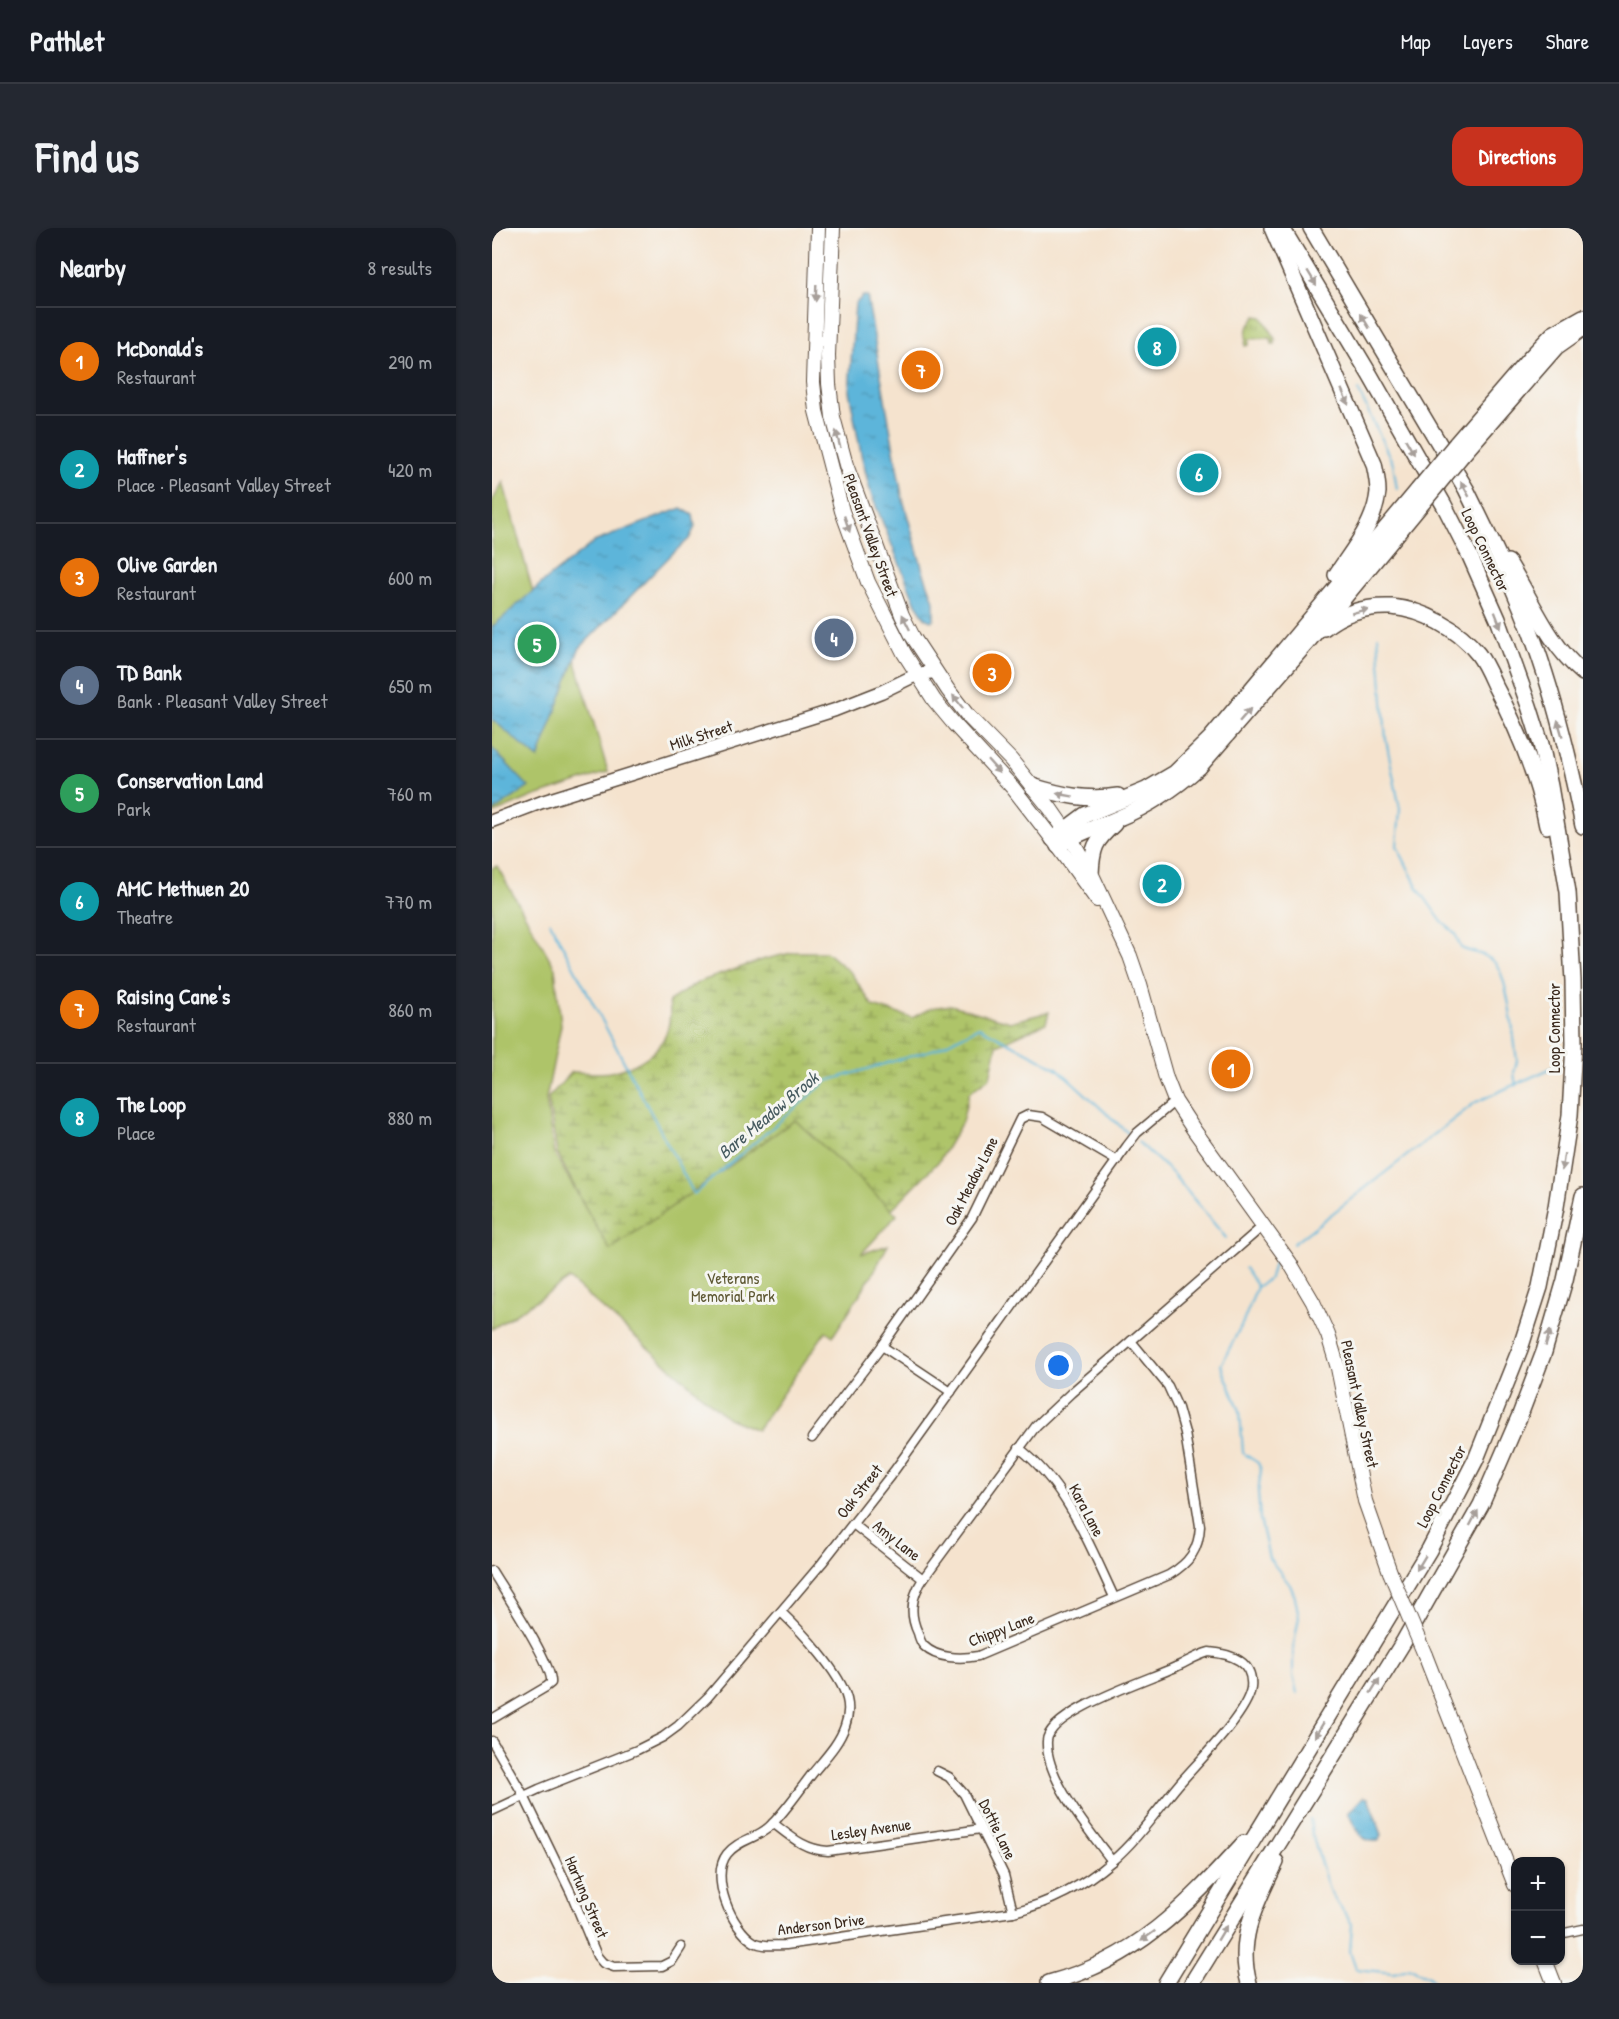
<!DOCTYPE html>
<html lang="en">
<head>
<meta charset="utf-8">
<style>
  :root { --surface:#171b24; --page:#242831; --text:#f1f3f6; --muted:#9ea1a6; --line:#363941; --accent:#c8321e }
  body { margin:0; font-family:"Patrick Hand",sans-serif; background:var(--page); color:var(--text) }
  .controls { position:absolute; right:18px; bottom:18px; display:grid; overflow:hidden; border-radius:12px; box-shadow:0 2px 4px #0004 }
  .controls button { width:54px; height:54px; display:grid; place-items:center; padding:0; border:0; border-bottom:2px solid var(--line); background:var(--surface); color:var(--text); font:30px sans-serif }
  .you { position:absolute; left:567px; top:1138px; width:21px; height:21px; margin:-15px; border:4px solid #fff; border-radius:50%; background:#1a73e8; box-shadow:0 0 0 9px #1a73e833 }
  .badge { display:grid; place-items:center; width:39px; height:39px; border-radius:50%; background:var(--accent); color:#fff; font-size:20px; font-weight:700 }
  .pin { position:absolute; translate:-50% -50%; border:3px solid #fff; box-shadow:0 2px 6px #0006 }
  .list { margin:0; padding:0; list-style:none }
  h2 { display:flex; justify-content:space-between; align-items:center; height:78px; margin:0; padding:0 24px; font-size:26px }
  h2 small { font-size:20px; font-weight:400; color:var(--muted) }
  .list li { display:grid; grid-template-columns:39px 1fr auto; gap:18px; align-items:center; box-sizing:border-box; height:108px; padding:0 24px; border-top:2px solid var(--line) }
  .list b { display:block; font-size:22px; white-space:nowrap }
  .list p { margin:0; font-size:20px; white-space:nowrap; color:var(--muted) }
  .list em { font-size:20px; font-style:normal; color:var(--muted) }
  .map { position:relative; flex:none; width:1091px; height:1755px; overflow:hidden; border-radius:18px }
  header { display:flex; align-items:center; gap:36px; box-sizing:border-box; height:84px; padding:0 30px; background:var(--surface); border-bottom:2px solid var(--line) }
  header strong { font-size:28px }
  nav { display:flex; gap:33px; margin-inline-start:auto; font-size:21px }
  .intro { display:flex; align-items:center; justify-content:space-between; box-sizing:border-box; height:144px; padding:0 36px }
  h1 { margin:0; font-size:42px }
  .button { padding:15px 27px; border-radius:18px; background:var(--accent); color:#fff; font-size:21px; font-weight:700 }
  main { display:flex; gap:36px; padding:0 36px }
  aside { flex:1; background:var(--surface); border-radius:18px; box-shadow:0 2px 4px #0004 }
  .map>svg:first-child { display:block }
  .grass { fill:url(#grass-tufts); stroke:#747744; stroke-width:1.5 }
  .wetland { fill:url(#wetland-marsh); stroke:#747744; stroke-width:1.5 }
  .park { fill:#aec469; stroke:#747744; stroke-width:1.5 }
  .water { fill:url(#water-ripples); stroke:#4c707c; stroke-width:1.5 }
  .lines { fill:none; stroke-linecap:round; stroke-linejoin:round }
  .stream { stroke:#5db5da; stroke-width:2 }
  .street-casing { stroke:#574638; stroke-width:11 }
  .secondary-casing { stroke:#574638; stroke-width:15 }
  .primary-casing { stroke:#574638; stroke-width:16 }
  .highway-casing { stroke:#574638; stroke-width:18 }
  .street { stroke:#fff; stroke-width:8 }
  .secondary { stroke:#fff; stroke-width:12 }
  .primary { stroke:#fff; stroke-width:14 }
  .highway { stroke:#fff; stroke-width:15 }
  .primary-bridge-casing { stroke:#574638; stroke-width:16; stroke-linecap:butt }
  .highway-bridge-casing { stroke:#574638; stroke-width:18; stroke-linecap:butt }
  .primary-bridge { stroke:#fff; stroke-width:14 }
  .highway-bridge { stroke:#fff; stroke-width:15 }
  .oneway { fill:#a79f9a }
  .labels { text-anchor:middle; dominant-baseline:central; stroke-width:6; stroke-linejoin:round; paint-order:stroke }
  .street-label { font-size:16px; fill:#3b2a1e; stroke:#f6f6f2 }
  .park-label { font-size:16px; fill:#5e5834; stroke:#f6f6f2 }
  .water-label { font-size:18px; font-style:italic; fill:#475b60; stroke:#f6f6f2 }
</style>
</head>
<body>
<header>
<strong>Pathlet</strong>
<nav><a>Map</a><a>Layers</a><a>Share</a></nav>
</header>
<div class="intro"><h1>Find us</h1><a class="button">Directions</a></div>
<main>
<aside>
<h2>Nearby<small>8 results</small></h2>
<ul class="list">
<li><span class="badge" style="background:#e8710a">1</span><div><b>McDonald's</b><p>Restaurant</p></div><em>290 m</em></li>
<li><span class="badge" style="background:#0f9aa8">2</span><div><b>Haffner's</b><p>Place · Pleasant Valley Street</p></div><em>420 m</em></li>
<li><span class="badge" style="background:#e8710a">3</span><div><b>Olive Garden</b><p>Restaurant</p></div><em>600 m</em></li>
<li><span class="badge" style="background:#5c6f8a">4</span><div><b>TD Bank</b><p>Bank · Pleasant Valley Street</p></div><em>650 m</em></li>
<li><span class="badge" style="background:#2e9e5b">5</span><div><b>Conservation Land</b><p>Park</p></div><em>760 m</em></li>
<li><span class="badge" style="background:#0f9aa8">6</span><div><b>AMC Methuen 20</b><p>Theatre</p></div><em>770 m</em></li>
<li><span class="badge" style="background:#e8710a">7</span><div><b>Raising Cane's</b><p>Restaurant</p></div><em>860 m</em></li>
<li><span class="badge" style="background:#0f9aa8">8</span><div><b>The Loop</b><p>Place</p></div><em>880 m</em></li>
</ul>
</aside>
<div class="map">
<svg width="1091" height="1755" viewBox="0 0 1091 1755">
  <defs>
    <pattern id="grass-tufts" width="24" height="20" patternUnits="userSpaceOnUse" patternTransform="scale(1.5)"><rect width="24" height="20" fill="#aec469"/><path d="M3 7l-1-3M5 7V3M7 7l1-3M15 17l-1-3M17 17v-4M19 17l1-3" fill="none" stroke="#8f9f56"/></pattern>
    <pattern id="wetland-marsh" width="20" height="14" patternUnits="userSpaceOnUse" patternTransform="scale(1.5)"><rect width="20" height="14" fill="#aec469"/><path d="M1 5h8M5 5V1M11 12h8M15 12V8" fill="none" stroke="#8f9f56"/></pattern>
    <pattern id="water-ripples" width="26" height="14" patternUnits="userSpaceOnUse" patternTransform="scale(1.5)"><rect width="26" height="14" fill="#5db5da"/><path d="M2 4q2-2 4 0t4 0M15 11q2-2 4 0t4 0" fill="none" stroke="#4e93b0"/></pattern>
  </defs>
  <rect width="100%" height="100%" fill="#f6f6f2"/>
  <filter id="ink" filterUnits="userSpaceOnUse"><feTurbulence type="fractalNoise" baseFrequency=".0167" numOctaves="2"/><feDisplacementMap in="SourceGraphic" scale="12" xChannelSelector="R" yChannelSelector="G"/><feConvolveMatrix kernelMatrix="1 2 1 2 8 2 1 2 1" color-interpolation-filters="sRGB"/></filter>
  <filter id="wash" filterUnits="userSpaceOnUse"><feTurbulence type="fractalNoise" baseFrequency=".008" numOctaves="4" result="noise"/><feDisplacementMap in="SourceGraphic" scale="24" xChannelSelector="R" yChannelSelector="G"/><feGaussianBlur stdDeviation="1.35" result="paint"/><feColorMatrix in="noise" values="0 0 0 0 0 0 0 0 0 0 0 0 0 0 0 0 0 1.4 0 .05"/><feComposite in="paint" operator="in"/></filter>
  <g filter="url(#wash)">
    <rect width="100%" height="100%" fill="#f5e3ce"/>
    <path class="grass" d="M764 88 770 89 784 111 783 116H780L779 110 757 111V117L753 118 755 100Z"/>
    <path class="wetland" d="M304 724H334L359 745 381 778 420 790 439 780 459 777 518 794 557 784 554 795 505 817 498 849 477 865 470 894 447 933 336 1046 291 1071 115 1021 65 925 56 870 80 844C94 844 110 847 123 843 159 834 183 812 177 773L207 754 273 731Z"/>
    <g class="park">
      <path d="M11 254 42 368 100 404 82 427 116 544 40 569 0 586V274Z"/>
      <path d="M5 638 63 740 69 797 54 871 62 925 118 1022 303 892 405 987 369 1026 396 1017 380 1047 341 1108 334 1103 265 1202 236 1190 77 1051 0 1101V640Z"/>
    </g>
    <g class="water">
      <path d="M371 68H375L410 268 431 343 442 373V391L439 393 434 391 424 376 379 266 369 226 357 163 363 76Z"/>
      <path d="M189 280 201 287 203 299 197 311 180 326 87 421 46 531 0 491V399L50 355 102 314Z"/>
      <path d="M0 520 37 559 0 584Z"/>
      <path d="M871 1569 876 1570 890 1607 886 1613C868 1616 863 1598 856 1585Z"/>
    </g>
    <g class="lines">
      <g class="stream">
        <path d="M866 162 901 236 905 261"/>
        <path d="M886 408 894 512 908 581 905 618 926 660 950 694 963 705 969 720C980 725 993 725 1002 734 1016 746 1022 812 1025 833L1022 845 1024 858"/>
        <path d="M58 694 202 966 335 853 446 820 487 799 565 840 637 906"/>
        <path d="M646 914 680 945 734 1010"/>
        <path d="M801 1016 984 874 1062 839"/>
        <path d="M753 1040 765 1059 752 1092 729 1137 748 1183 751 1225 766 1235 769 1242 766 1265 768 1291 777 1330 798 1357 803 1369 807 1389 801 1421V1448L805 1465"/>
        <path d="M765 1059 778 1050 784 1028"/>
        <path d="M818 1591 820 1606 837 1662 860 1696 858 1724 864 1741 902 1745 919 1740 938 1750 943 1755"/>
      </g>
    </g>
  </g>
  <g filter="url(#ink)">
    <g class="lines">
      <defs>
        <g id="street">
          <path d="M639 1113 676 1158 686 1180 693 1205 708 1298C707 1322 697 1335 677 1347L486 1428C469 1431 445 1431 432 1418 429 1415 427 1409 426 1405 417 1386 419 1369 431 1351L544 1198 579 1165Z"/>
          <path d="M639 1113 772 997"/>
          <path d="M459 1164 390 1118 480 990 528 891 536 887 550 889 625 933"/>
          <path d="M320 1210 390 1118"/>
          <path d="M527 1220C575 1257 597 1316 622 1369"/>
          <path d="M361 1296 431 1351"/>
          <path d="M0 1343C12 1363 62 1438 59 1455L54 1459 0 1491"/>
          <path d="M289 1384C309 1403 348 1444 355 1471 357 1479 356 1490 353 1498 347 1516 332 1531 320 1546 306 1564 293 1584 277 1599 264 1611 246 1612 235 1626 217 1649 240 1701 262 1714 271 1719 284 1717 294 1717L521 1684C558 1675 591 1658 620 1633"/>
          <path d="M717 1424C739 1426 762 1433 759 1460 755 1486 705 1535 687 1556 665 1582 646 1611 620 1633 598 1604 553 1550 555 1513 556 1483 662 1450 688 1437 698 1432 706 1427 717 1424Z"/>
          <path d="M0 1513 32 1568 79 1665 105 1728 111 1735 122 1739 170 1738 180 1733 189 1719"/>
          <path d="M445 1543 457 1549 472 1566 512 1647 521 1684"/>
          <path d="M0 1583 47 1561 145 1522 171 1509 186 1498 216 1469 330 1335 402 1243 635 918 645 905 683 873"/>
          <path d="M281 1595C299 1609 313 1622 336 1623L489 1601"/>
          <path d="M1068 1706 1091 1701"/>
        </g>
        <path id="secondary" d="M0 593 50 574 343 482 389 464 426 446 443 444"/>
        <g id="primary">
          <path d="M326 0 321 154 324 183 350 283 376 354 412 425 442 472 462 496 521 560 566 618 605 672"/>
          <path d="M341 0 336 128 337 156 341 189 354 237 410 387 421 409 456 462 476 488 519 532 558 580 578 609 601 649 638 728 648 757 674 850 683 873 702 902 798 1035 821 1074 836 1107 846 1140 873 1273 898 1344"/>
          <path d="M933 1427 1023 1657"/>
          <path d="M1053 1732 1062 1755"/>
        </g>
        <g id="highway">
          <path d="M780 0 882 236C884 245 886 255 886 264 883 296 861 321 844 347"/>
          <path d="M819 0 974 261C998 310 1025 364 1043 416 1064 475 1079 537 1091 598"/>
          <path d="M964 216 1039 129 1061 106 1091 89"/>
          <path d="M970 227 1064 119 1091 100"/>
          <path d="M1016 334C1040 372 1056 416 1091 445"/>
          <path d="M832 400C851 384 875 378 900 379 931 382 966 400 986 426 993 435 998 447 1003 458 1026 501 1046 550 1055 598"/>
          <path d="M540 558C569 567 595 573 626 568"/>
          <path d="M561 611 593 587 654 562 683 545 718 511 926 262"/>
          <path d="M566 618C585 604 608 599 629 589 658 577 683 560 707 539L818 411 932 273"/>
          <path d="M599 646C600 620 603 613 622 596"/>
          <path d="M557 1755C645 1731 692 1680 752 1615"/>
          <path d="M674 1755 937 1322 984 1231 1028 1121 1048 1059 1064 979 1078 887 1082 816 1081 753 1076 664 1058 558 1049 516 1037 478 1006 391 978 328 952 277 878 147 790 0"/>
          <path d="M700 1755 912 1413 989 1277 1028 1187 1052 1124 1073 1052 1091 968"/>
          <path d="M757 1755C744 1710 765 1674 784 1634"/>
        </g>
      </defs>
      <use href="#street" class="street-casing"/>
      <use href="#secondary" class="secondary-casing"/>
      <use href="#primary" class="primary-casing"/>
      <use href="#highway" class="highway-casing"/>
      <use href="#street" class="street"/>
      <use href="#secondary" class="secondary"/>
      <use href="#primary" class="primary"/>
      <use href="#highway" class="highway"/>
      <defs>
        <path id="primary-bridge" d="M898 1344 933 1427"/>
        <g id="highway-bridge">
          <path d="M926 262 964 216"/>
          <path d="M932 273 970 227"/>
        </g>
      </defs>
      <use href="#primary-bridge" class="primary-bridge-casing"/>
      <use href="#highway-bridge" class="highway-bridge-casing"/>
      <use href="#primary-bridge" class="primary-bridge"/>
      <use href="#highway-bridge" class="highway-bridge"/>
    </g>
    <defs><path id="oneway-solid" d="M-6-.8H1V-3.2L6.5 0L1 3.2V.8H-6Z" transform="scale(1.5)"/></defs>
    <g class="oneway">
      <use href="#oneway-solid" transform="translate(820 50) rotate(59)"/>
      <use href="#oneway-solid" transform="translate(324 65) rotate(92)"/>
      <use href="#oneway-solid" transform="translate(873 93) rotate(-121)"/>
      <use href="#oneway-solid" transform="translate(853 169) rotate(66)"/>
      <use href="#oneway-solid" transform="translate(346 211) rotate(-105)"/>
      <use href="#oneway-solid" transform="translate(918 219) rotate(60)"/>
      <use href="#oneway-solid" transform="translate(973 261) rotate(-119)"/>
      <use href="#oneway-solid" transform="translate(355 296) rotate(71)"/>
      <use href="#oneway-solid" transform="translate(868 383) rotate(-15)"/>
      <use href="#oneway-solid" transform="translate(1006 392) rotate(69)"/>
      <use href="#oneway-solid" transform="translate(414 394) rotate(-116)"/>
      <use href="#oneway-solid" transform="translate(466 474) rotate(-128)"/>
      <use href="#oneway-solid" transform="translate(753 487) rotate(-49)"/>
      <use href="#oneway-solid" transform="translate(1068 500) rotate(-106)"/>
      <use href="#oneway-solid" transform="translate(502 539) rotate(48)"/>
      <use href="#oneway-solid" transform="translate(573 567) rotate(-170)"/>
      <use href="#oneway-solid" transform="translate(1071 934) rotate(98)"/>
      <use href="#oneway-solid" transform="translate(1056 1110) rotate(-74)"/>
      <use href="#oneway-solid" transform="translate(982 1290) rotate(-62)"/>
      <use href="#oneway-solid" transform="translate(929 1335) rotate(121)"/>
      <use href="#oneway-solid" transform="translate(883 1458) rotate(-58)"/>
      <use href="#oneway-solid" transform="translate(827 1502) rotate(121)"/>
      <use href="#oneway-solid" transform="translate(730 1705) rotate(-59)"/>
      <use href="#oneway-solid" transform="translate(656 1708) rotate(144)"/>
    </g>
  </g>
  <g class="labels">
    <g class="street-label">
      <text transform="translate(379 307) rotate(70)">Pleasant Valley Street</text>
      <text transform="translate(994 322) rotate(64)">Loop Connector</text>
      <text transform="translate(209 507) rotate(-18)">Milk Street</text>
      <text transform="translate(1062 800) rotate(-90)">Loop Connector</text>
      <text transform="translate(479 953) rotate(-63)">Oak Meadow Lane</text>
      <text transform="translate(868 1176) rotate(78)">Pleasant Valley Street</text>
      <text transform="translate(949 1258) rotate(-63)">Loop Connector</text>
      <text transform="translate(367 1263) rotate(-52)">Oak Street</text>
      <text transform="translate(595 1282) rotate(62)">Kara Lane</text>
      <text transform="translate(405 1312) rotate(38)">Amy Lane</text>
      <text transform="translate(509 1401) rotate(-21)">Chippy Lane</text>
      <text transform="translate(379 1601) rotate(-8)">Lesley Avenue</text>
      <text transform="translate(506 1601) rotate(64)">Dottie Lane</text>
      <text transform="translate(95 1669) rotate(67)">Hartung Street</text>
      <text transform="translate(329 1696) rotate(-7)">Anderson Drive</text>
    </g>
    <g class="park-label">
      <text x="241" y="1050">Veterans<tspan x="241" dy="18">Memorial Park</tspan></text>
    </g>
    <g class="water-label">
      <text transform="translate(276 887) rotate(-40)">Bare Meadow Brook</text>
    </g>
  </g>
</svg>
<div class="controls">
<button>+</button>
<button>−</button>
</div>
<div class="you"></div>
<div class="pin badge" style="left:739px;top:841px;background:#e8710a">1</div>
<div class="pin badge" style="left:670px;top:656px;background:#0f9aa8">2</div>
<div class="pin badge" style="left:500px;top:445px;background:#e8710a">3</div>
<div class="pin badge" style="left:342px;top:410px;background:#5c6f8a">4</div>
<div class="pin badge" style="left:45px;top:416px;background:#2e9e5b">5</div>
<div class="pin badge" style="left:707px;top:245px;background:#0f9aa8">6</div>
<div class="pin badge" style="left:429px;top:142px;background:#e8710a">7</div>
<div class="pin badge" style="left:665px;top:119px;background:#0f9aa8">8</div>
</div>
</main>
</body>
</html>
